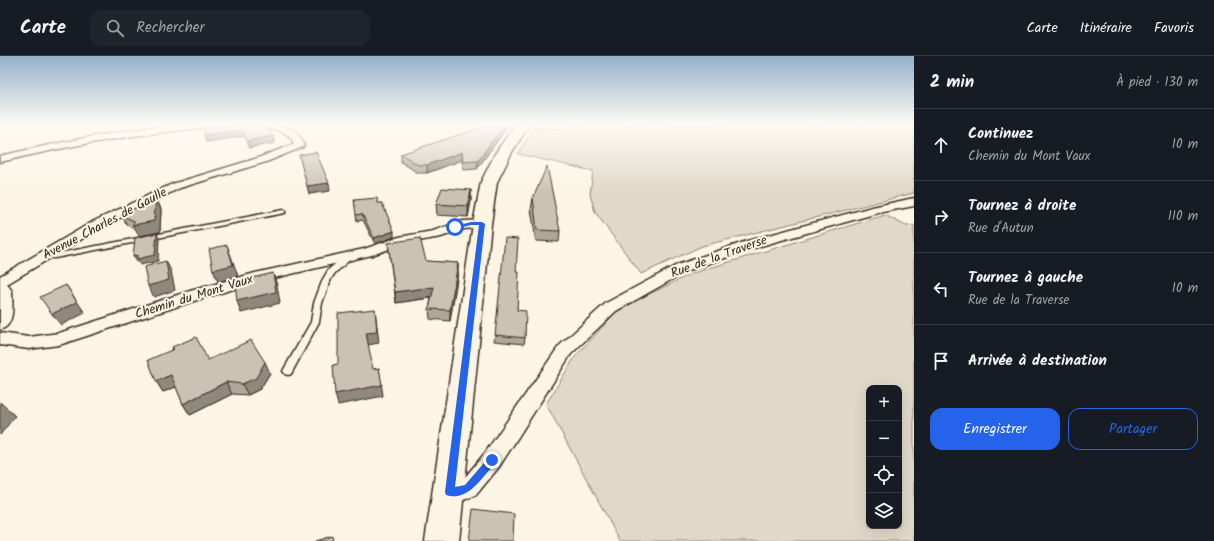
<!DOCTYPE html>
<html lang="fr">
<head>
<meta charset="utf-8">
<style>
  :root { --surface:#171b24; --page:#20242c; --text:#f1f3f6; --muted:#9ea1a6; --line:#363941; --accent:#2563eb }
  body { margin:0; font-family:Kalam,sans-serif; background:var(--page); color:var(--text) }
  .controls { position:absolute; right:12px; bottom:12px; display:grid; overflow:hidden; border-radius:8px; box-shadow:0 4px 16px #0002 }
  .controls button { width:36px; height:36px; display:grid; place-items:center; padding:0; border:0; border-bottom:1px solid var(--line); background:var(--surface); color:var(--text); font:20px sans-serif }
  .stop { position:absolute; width:12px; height:12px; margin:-9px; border:3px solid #2563eb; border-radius:50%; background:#fff }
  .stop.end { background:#2563eb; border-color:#fff; box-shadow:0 1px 4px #0008 }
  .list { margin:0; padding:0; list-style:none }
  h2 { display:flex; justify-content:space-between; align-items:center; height:52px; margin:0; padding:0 16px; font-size:17px }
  h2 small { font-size:13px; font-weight:400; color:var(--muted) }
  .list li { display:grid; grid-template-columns:26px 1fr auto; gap:12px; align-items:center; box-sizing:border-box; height:72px; padding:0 16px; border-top:1px solid var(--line) }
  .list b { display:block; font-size:15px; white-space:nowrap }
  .list p { margin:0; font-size:13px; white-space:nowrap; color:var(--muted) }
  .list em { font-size:13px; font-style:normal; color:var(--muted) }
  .actions { display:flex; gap:8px; padding:12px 16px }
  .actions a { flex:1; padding:9px 0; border:1px solid var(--accent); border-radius:12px; text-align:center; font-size:14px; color:var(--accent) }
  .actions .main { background:var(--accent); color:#fff }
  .icon { flex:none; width:22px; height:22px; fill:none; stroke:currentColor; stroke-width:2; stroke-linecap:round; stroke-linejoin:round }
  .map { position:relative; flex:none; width:914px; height:485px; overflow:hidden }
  header { display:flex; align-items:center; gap:24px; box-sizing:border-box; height:56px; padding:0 20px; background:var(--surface); border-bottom:1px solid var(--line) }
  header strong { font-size:19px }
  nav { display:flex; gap:22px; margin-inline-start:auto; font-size:14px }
  .search { width:280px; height:36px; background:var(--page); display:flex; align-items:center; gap:10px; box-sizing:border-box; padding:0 14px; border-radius:12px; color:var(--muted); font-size:15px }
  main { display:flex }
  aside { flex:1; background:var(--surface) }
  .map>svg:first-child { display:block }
  .green { fill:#e0d8c8; stroke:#8e8173; fill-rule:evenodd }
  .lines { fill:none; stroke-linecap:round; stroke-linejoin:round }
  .service-casing { stroke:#3b2a1e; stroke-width:3 }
  .minor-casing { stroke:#3b2a1e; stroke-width:3 }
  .secondary-casing { stroke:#3b2a1e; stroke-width:3 }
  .service { fill:#fcf5e5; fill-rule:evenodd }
  .minor { fill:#fcf5e5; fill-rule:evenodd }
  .secondary { fill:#fcf5e5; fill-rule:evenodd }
  .wall { fill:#afa79a; stroke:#3b2a1e }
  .shaded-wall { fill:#8f887d; stroke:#3b2a1e }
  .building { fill:#ccc2b3; stroke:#3b2a1e }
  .route { fill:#2563eb }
  .labels { text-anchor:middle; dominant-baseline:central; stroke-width:4; stroke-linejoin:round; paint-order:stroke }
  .street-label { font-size:13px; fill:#3b2a1e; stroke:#fcf5e5 }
</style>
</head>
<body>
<header>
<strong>Carte</strong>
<div class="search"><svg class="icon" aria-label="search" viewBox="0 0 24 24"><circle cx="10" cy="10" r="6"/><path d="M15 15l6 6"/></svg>Rechercher</div>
<nav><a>Carte</a><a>Itinéraire</a><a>Favoris</a></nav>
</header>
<main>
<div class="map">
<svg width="914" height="485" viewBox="0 0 914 485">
  <rect width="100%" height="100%" fill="#fcf5e5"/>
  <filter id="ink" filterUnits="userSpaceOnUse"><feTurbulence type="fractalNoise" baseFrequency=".025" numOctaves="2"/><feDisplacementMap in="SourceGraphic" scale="8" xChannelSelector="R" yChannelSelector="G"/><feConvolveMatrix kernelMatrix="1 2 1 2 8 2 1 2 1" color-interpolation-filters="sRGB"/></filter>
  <g filter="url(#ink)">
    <g class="green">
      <path d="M569 69H914V137L702 190 641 218 595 156 590 138 593 115 518 98 534 71 568 74Z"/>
      <path d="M885 159 906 170 914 169V485H620L546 348 575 301 615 257 641 242 693 217ZM869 332H899V470H869Z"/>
    </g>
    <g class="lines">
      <defs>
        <g id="service">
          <path d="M283 154 285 155V157L55 202 43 201 42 199 46 197 55 198Z"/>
          <path d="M347 198H353L354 200 335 217 331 223 322 247 319 266 291 318 288 319 285 318 283 315 311 266 314 247 323 223 329 213Z"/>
        </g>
        <g id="minor">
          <path d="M168 69H207L202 72C134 78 67 90 0 106V100C55 87 111 76 168 69Z"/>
          <path d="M250 69C271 69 297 65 304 89L303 91 266 106 180 132 102 171 7 228 12 235C12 249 16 269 0 274V220L94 165 172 128 258 102 294 88C289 72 269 73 255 72Z"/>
          <path d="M914 142V150L878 157 757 191 687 215 616 255 571 298 499 411 476 439 459 446H450L443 443 439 436 443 429 450 426 462 425 485 397 559 290 606 247 677 209 747 185 872 151Z"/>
          <path d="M482 164 486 165 488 168 486 171 464 173 441 181 407 187 372 199 257 226 200 243 59 289 29 293 0 289V277L29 281 59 277 190 235 255 217 364 193 399 181 433 175 463 165Z"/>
        </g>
        <path id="secondary" d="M515 69H529L512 96 497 126 491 168 459 485H425L473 168 481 126 496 96Z"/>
      </defs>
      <use href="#service" class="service-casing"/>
      <use href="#minor" class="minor-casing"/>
      <use href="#secondary" class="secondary-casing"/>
      <use href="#service" class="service"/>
      <use href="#minor" class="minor"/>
      <use href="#secondary" class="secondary"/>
    </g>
    <g class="wall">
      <path d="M488 69 477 113 463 114 462 104 427 117H418L401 106V98Z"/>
      <path d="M471 134V145L468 161 437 159 436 148Z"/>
      <path d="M156 142 161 153 160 176 139 180 136 174 127 169 121 159Z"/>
      <path d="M533 142 560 175 559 186 536 185 531 153Z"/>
      <path d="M378 147 394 181 375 188 363 164 357 165 356 159Z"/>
      <path d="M388 187 426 205 458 207V217L450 265 430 263 429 253 431 242 396 247Z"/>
      <path d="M516 216 517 254 525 282 524 288 494 285 495 279Z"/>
      <path d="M172 291 208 304 270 317 260 333 248 339 232 338 190 359 183 348 176 331 163 336 156 325 173 293Z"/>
    </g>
    <g class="shaded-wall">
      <path d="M504 69H509L477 113 478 105Z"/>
      <path d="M242 74 245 80 206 86 204 79Z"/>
      <path d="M273 80 275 87 249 92 247 85Z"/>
      <path d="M462 96V104L427 117V109Z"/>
      <path d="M329 127 330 135 309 138 307 130Z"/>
      <path d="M471 134V145L468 161V150Z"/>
      <path d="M156 142 161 153 160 176 139 180 133 169Z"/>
      <path d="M394 175V181L375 188 374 182Z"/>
      <path d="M157 177 159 183 158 205 140 209 138 205 137 206 133 200Z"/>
      <path d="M227 189 238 220 218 226 213 214Z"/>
      <path d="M166 205 171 215 175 234 154 241 148 230Z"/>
      <path d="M458 207V217L450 265V254Z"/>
      <path d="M273 217 277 229 280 247 241 257 237 245Z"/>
      <path d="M66 229 85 257 61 269 52 258Z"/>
      <path d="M434 231V241L396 247 395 236Z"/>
      <path d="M375 253 379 287 368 289 366 277Z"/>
      <path d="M265 306 270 317 260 333 248 339 242 328Z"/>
      <path d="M379 312 383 340 338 349 335 338Z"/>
      <path d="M171 319 178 330 163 336 156 325Z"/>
      <path d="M226 326 232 338 190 359 183 348Z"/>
      <path d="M0 346 15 360 0 379Z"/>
    </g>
    <g class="building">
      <path d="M204 69H267L273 80 247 85 242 74 204 79Z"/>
      <path d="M489 69H504L478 105 463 106 462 96 427 109H418L401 98Z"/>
      <path d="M316 96 329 127 307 130 299 99Z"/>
      <path d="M547 110 560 175 537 174 533 142Z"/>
      <path d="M442 132 471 134 468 150 436 148Z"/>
      <path d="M156 142 154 165 133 169 134 165 121 159Z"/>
      <path d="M377 142 378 147H382L394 175 374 182 362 158 356 159 354 144Z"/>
      <path d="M157 177 155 199 137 203V199L133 200 135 182Z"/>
      <path d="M420 182 426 205 458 207 450 254 429 253 434 231 395 236 388 187Z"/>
      <path d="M505 182 518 183 516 216H519L517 254 526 255 525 282 495 279Z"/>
      <path d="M227 189 233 209 213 214 209 193Z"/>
      <path d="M166 205 169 224 148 230 144 211Z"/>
      <path d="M273 217 276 236 237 245 235 226Z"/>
      <path d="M66 229 77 246 52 258 40 241Z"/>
      <path d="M375 253 377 276 366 277 373 313 379 312 382 329 335 338 333 309 338 308V257Z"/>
      <path d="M196 281 208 304 251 284 265 306 256 322 242 328 226 326 183 348 171 319 156 325 148 304 174 293 172 291Z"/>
      <path d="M473 453 514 458 513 485H469Z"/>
      <path d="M332 480 333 485H315Z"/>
    </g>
  </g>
  <linearGradient id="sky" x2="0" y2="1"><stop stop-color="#94b1ca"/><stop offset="0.5" stop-color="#fefaf3"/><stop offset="1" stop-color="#fefaf3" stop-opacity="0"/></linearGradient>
  <rect width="914" height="137" fill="url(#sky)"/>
  <path class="route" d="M471 166H482L485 168 455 431 465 429 489 401 492 400 495 401 497 404C494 410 489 414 485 419 476 430 463 445 446 439L445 436 479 169H471L455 173 452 171Z"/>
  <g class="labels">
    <g class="street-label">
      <text transform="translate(105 168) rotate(-28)">Avenue Charles de Gaulle</text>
      <text transform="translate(719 201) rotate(-20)">Rue de la Traverse</text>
      <text transform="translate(194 241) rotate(-17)">Chemin du Mont Vaux</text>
    </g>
  </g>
</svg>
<div class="controls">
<button>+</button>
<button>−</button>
<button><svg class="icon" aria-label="locate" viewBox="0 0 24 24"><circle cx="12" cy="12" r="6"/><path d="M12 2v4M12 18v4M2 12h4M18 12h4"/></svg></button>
<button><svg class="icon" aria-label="layers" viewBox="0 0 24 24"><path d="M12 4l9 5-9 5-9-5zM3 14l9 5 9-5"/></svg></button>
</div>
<div class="stop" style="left:455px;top:171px"></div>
<div class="stop end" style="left:492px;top:404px"></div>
</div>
<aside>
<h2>2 min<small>À pied · 130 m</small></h2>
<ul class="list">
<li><svg class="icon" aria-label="ahead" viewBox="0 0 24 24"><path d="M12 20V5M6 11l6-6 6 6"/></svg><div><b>Continuez</b><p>Chemin du Mont Vaux</p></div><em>10 m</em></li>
<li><svg class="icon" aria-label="right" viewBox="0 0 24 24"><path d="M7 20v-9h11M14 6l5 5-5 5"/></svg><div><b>Tournez à droite</b><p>Rue d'Autun</p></div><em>110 m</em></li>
<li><svg class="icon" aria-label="left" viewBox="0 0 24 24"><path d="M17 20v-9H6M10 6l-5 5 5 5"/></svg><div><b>Tournez à gauche</b><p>Rue de la Traverse</p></div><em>10 m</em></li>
<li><svg class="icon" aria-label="arrive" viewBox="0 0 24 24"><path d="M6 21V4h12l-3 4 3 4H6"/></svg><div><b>Arrivée à destination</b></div></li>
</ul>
<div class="actions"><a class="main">Enregistrer</a><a>Partager</a></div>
</aside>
</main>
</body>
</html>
